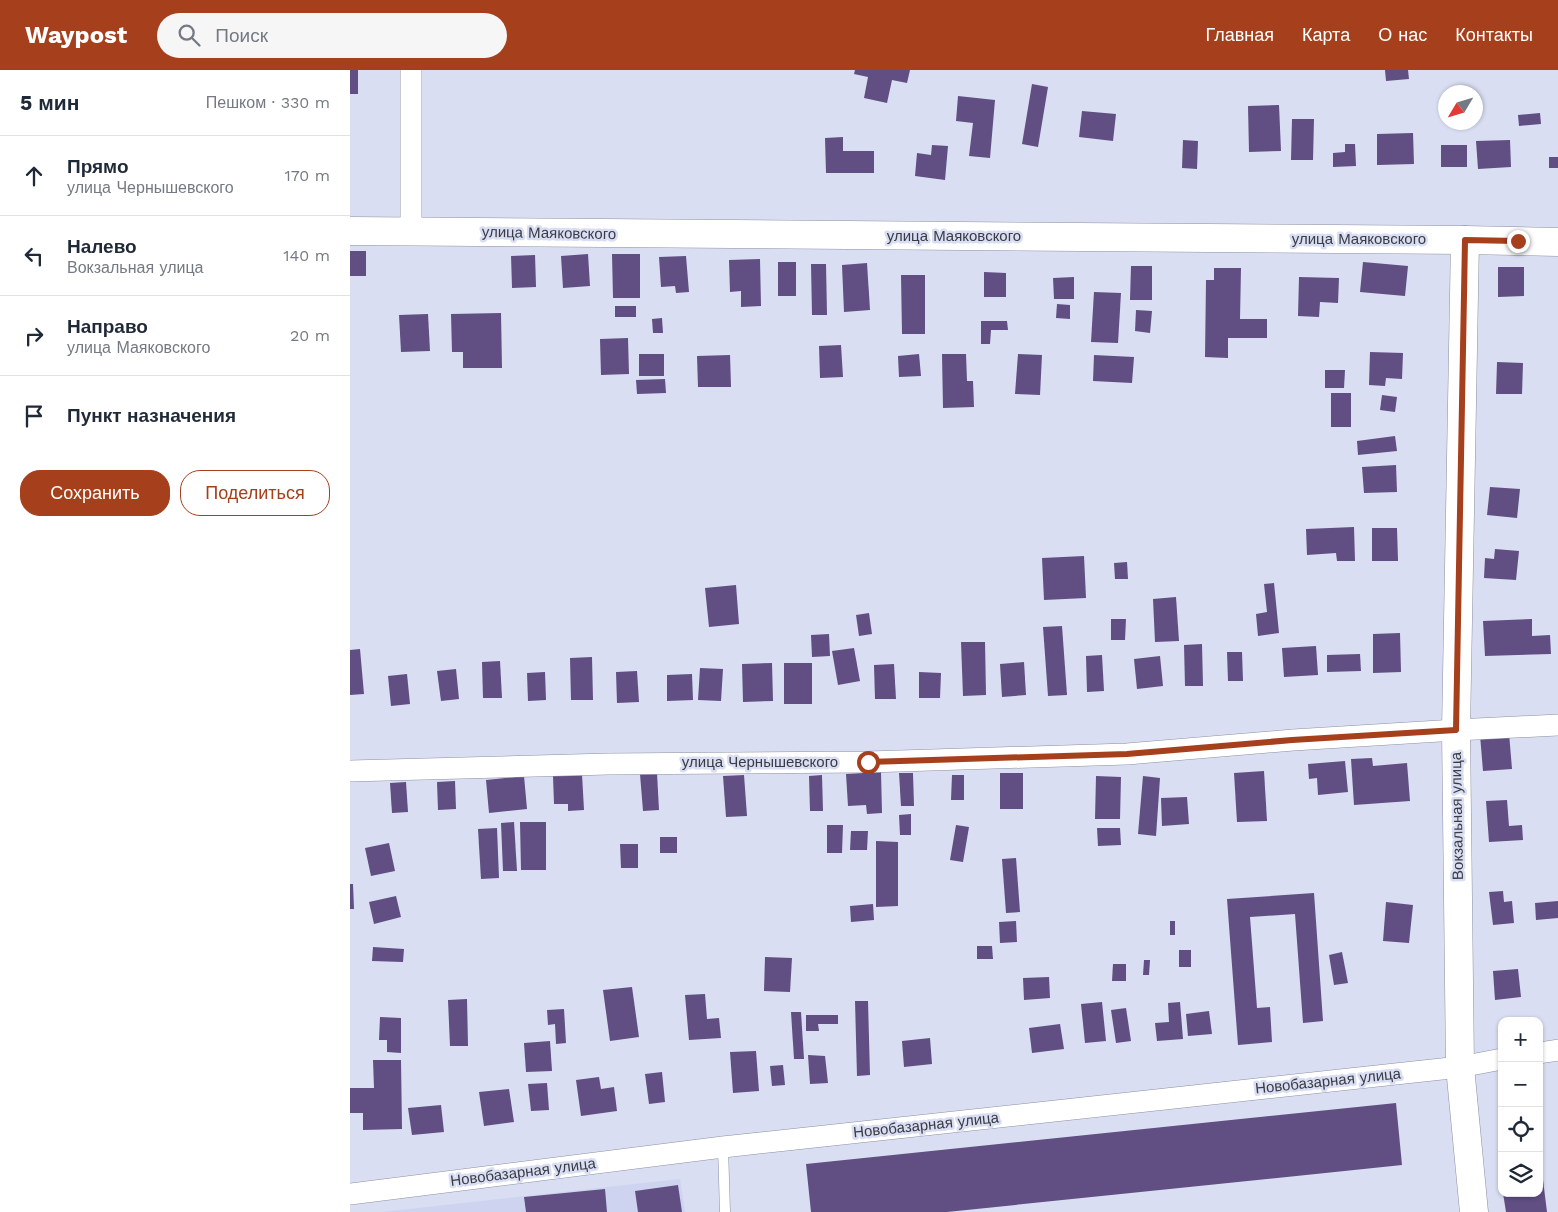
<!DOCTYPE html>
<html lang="ru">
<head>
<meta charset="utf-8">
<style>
  :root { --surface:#fff; --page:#f6f6f7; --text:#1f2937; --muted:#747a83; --line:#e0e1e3; --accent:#a63f1b }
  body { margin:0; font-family:"Work Sans",sans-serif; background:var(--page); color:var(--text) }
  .controls { position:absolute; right:15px; bottom:15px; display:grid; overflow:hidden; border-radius:10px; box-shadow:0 1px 4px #0004 }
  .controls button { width:45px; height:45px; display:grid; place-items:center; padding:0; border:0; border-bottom:1px solid var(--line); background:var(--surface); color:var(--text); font:25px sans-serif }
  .compass { position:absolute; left:1088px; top:15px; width:45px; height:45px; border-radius:50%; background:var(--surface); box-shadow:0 1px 4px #0004; rotate:232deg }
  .stop { position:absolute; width:15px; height:15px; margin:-11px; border:4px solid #a63f1b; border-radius:50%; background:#fff }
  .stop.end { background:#a63f1b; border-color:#fff; box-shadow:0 1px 5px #0008 }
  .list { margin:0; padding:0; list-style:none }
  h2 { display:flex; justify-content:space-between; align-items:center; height:65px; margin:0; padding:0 20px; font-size:21px }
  h2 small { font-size:16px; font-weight:400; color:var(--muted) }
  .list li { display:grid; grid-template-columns:32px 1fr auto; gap:15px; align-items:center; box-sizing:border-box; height:80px; padding:0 20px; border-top:1px solid var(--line) }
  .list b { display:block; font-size:19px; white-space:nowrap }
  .list p { margin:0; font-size:16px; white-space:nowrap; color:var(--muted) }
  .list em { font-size:16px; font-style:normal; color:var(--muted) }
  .actions { display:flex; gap:10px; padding:15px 20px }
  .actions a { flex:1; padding:11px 0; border:1px solid var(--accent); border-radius:20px; text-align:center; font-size:18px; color:var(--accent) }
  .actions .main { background:var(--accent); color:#fff }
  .icon { flex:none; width:28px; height:28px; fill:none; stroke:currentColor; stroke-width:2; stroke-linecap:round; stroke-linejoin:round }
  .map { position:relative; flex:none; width:1208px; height:1142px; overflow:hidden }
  header { display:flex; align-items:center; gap:30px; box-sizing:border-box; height:70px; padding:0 25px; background:var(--accent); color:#fff }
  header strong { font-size:24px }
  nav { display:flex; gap:28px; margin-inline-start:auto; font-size:18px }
  .search { width:350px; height:45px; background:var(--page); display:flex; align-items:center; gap:12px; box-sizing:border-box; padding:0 18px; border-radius:28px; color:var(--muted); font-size:19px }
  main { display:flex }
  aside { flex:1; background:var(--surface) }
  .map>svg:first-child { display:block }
  .built { fill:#ced4f0 }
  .building { fill:#614e82 }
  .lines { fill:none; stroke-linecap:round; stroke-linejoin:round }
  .lane-casing { stroke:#8c90a4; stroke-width:11 }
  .street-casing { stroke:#8c90a4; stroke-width:22 }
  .primary-casing { stroke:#8c90a4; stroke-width:29 }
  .lane { stroke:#fff; stroke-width:10 }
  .street { stroke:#fff; stroke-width:21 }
  .primary { stroke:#fff; stroke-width:28 }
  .route { stroke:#a63f1b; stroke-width:6 }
  .labels { text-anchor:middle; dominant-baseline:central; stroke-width:5; stroke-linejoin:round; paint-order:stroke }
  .street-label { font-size:15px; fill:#3a3c44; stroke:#d9def3 }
</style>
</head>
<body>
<header>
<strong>Waypost</strong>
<div class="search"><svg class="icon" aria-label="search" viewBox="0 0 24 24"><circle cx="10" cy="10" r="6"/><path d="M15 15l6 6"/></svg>Поиск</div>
<nav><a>Главная</a><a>Карта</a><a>О нас</a><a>Контакты</a></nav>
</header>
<main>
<aside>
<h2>5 мин<small>Пешком · 330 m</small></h2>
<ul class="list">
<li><svg class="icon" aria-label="ahead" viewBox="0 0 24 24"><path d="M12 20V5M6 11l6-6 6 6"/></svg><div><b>Прямо</b><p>улица Чернышевского</p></div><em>170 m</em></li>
<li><svg class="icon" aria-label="left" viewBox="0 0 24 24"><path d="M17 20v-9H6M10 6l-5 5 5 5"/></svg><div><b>Налево</b><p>Вокзальная улица</p></div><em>140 m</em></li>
<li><svg class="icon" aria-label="right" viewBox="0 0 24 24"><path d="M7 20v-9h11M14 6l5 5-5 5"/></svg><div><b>Направо</b><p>улица Маяковского</p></div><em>20 m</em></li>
<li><svg class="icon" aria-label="arrive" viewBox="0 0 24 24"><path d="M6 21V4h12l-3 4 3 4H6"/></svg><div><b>Пункт назначения</b></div></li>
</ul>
<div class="actions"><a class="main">Сохранить</a><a>Поделиться</a></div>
</aside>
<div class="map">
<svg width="1208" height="1142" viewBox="0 0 1208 1142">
  <rect width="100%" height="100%" fill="#d9def3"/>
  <path class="built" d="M330 1109 335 1142H32Z"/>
  <g class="building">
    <rect x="0" y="0" width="8" height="24"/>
    <path d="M505 0H560L557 13 542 10 537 33 514 28 518 7 504 4Z"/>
    <path d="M1035 0H1058L1059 9 1036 11Z"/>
    <path d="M682 14 698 17 688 77 672 74Z"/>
    <path d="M608 26 645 30 640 88 619 86 623 53 606 51Z"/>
    <path d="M929 35 931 81 899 82 898 36Z"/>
    <path d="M732 41 766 44 763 71 729 67Z"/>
    <path d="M1190 43 1191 54 1169 56 1168 45Z"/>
    <path d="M942 49H964L963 90H941Z"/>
    <path d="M1063 63 1064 94 1027 95V64Z"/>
    <path d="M493 67V81H524V103H476L475 68Z"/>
    <path d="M833 70 848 71 847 99 832 98Z"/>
    <path d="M1160 70 1161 97 1128 99 1126 71Z"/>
    <path d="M995 74H1005L1006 96 983 97V83L995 82Z"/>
    <path d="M582 75 598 76 595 110 565 106 567 83 581 85Z"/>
    <rect x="1091" y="75" width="26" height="22"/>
    <rect x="1199" y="87" width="9" height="11"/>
    <rect x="0" y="181" width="16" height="25"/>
    <path d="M238 184 240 216 213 218 211 186Z"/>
    <path d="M262 184H290V228H263Z"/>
    <path d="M185 185 186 217 162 218 161 186Z"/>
    <path d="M336 186 339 222 326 223 325 216 311 217 309 187Z"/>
    <path d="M410 189 411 236 391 237V221L380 222 379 190Z"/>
    <rect x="428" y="192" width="18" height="34"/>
    <path d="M1013 192 1058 196 1055 226 1010 222Z"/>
    <path d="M517 193 520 240 494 242 492 195Z"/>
    <path d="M461 194H476L477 245H462Z"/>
    <path d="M781 196H802V230H780Z"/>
    <path d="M1148 197H1174V226L1148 227Z"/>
    <path d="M864 198H891L890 249H917V268H878V288L855 287 856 210H864Z"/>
    <path d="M634 202 656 203V227H634Z"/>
    <path d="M551 205H575V264H552Z"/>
    <path d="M724 207V229H704L703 208Z"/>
    <path d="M949 207 989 208 988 233 970 232 969 247 948 246Z"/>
    <path d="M744 222 771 223 768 273 741 272Z"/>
    <path d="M707 234 720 235V249L706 248Z"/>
    <rect x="265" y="236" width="21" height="11"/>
    <path d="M786 240 802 241 800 263 785 261Z"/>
    <path d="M151 243 152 298H113V282H102L101 244Z"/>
    <path d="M78 244 80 281 51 282 49 245Z"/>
    <path d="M312 248 313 263H303L302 249Z"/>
    <path d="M631 251H657L658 260H641L640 274H631Z"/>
    <path d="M278 268 279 304 251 305 250 269Z"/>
    <path d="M491 275 493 307 470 308 469 276Z"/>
    <path d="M1020 282 1053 283 1052 309 1036 308 1035 316 1019 315Z"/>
    <rect x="289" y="284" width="25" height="22"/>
    <path d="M569 284 571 306 549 307 548 286Z"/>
    <path d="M592 284H616L617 311H623L624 337 593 338Z"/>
    <path d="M668 284 692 285 690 325 665 324Z"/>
    <path d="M380 285 381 317H348L347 286Z"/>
    <path d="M744 285 784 287 782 313 743 311Z"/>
    <path d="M1147 292 1173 293 1172 324H1146Z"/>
    <path d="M975 300H995L994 318H975Z"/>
    <path d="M315 309 316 323 287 324 286 310Z"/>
    <rect x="981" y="323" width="20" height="34"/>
    <path d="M1032 325 1047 327 1045 342 1030 340Z"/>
    <path d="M1045 366 1047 381 1008 385 1007 371Z"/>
    <path d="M1046 395 1047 422 1014 423 1012 397Z"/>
    <path d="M1140 417 1170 419 1167 448 1137 445Z"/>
    <path d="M1004 457 1005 491H987L986 483 957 485 956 459Z"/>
    <path d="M1022 458H1047L1048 491H1022Z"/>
    <path d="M1145 479 1169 481 1166 510 1134 508 1135 488 1144 489Z"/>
    <path d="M734 486 736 528 694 530 692 488Z"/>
    <path d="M777 492 778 509H765L764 493Z"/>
    <path d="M924 513 929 563 908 566 906 544 917 542 914 514Z"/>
    <path d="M386 515 389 554 359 557 355 518Z"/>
    <path d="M826 527 829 571 805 572 803 529Z"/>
    <path d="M519 543 522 564 509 566 506 545Z"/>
    <path d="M761 549H776L775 570H761Z"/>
    <path d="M1182 549V566L1200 565 1201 584 1135 586 1133 551Z"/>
    <path d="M712 556 717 625 698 626 693 557Z"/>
    <path d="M1050 563 1051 602 1023 603V564Z"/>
    <path d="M479 564 480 586 462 587 461 565Z"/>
    <path d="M611 572H635L636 625 613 626Z"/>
    <path d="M852 574 853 616H835L834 575Z"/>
    <path d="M966 576 968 605 934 607 932 578Z"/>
    <path d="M504 578 510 611 488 615 482 581Z"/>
    <path d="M10 579 14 624 0 625V580Z"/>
    <path d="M877 582H892L893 611H878Z"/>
    <path d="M1010 584 1011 601 977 602V585Z"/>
    <path d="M752 585 754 621 737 622 736 586Z"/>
    <path d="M810 586 813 616 787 619 784 589Z"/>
    <path d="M242 587 243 630H221L220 588Z"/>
    <path d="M150 591 152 628H133L132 592Z"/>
    <path d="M674 592 676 625 652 627 650 594Z"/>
    <path d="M422 593 423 631 393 632 392 594Z"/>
    <rect x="434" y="593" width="28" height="41"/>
    <path d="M544 594 546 629H525L524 595Z"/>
    <path d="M350 598 373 599 371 631 348 630Z"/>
    <path d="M106 599 109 629 91 631 87 601Z"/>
    <path d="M287 601 289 632 267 633 266 602Z"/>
    <path d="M195 602 196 630 178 631 177 603Z"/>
    <path d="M569 602 591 603 590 628H569Z"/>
    <path d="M57 604 60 634 41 636 38 606Z"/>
    <path d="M342 604 343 630 317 631V605Z"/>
    <path d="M1159 663 1162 699 1133 701 1130 665Z"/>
    <path d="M1022 688 1023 696 1057 693 1060 731 1004 735 1001 689Z"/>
    <path d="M995 691 998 722 968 725 967 708 959 709 958 694Z"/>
    <path d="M914 701 917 751 887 752 884 703Z"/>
    <path d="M531 702 532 743 517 744 516 735 498 736 496 704Z"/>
    <path d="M307 703 309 740 293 741 290 704Z"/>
    <path d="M549 703H563L564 736H551Z"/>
    <rect x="650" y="703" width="23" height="36"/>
    <path d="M232 704 234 740 218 741V734H204L203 706Z"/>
    <path d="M394 705 397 746 376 747 373 706Z"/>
    <path d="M472 705 473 741H460L459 706Z"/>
    <path d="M602 705H614V730H601Z"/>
    <path d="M174 706 177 739 139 743 136 710Z"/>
    <path d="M746 706 771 707 770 749H745Z"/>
    <path d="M793 706 810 708 806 766 788 764Z"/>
    <path d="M105 711 106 739 88 740 87 712Z"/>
    <path d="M56 712 58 742 42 743 40 713Z"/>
    <path d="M837 727 839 754 812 756 811 728Z"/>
    <path d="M1157 730 1159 756 1172 755 1173 770 1139 772 1136 731Z"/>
    <path d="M561 744V765H550L549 745Z"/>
    <path d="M164 752 167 801H153L151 753Z"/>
    <path d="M170 752H196V800H171Z"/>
    <path d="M477 755H493L492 783H477Z"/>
    <path d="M606 755 619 757 613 792 600 790Z"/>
    <path d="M147 758 149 808 131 809 128 759Z"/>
    <path d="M747 758H770L771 775 748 776Z"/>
    <path d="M501 761H518L517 780H500Z"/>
    <rect x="310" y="767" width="17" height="16"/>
    <path d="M526 771 548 772V836L526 837Z"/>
    <path d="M39 773 45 801 21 806 15 778Z"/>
    <path d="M270 774H288V798H271Z"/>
    <path d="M666 788 670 842 656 843 652 789Z"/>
    <path d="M0 814H3L4 839H0Z"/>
    <path d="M1153 821 1154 832 1162 831 1164 853 1143 855 1139 822Z"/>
    <path d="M964 823 973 951 953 953 945 844 900 847 907 938 920 937 922 972 888 975 877 829Z"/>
    <path d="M46 826 51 847 24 854 19 832Z"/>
    <path d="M1208 831V848L1186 850 1185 833Z"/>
    <path d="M1036 832 1063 835 1059 873 1033 871Z"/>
    <path d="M523 834 524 850 501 852 500 836Z"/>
    <path d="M666 851 667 872 650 873 649 852Z"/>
    <rect x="820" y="851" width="5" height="14"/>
    <path d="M627 876H642L643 889H627Z"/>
    <path d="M23 877 54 879 53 892 22 891Z"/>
    <rect x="829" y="880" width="12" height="17"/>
    <path d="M992 882 998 913 984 915 979 885Z"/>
    <path d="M415 887 442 888 440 922 414 921Z"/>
    <path d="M794 890H800L799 905H793Z"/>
    <path d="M763 894H776V911H762Z"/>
    <path d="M1168 899 1171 927 1145 930 1143 901Z"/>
    <path d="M699 907 700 928 674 930 673 908Z"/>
    <path d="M282 917 289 967 260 971 253 920Z"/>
    <path d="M355 924 357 949 369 948 371 968 339 970 335 925Z"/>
    <path d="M117 929 118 976H100L98 930Z"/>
    <path d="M505 931H518L520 1005 507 1006Z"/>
    <path d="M752 932 756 971 735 973 731 934Z"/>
    <path d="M830 932 833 969 807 971 805 953 819 952 818 933Z"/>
    <path d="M776 938 781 971 766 973 761 940Z"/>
    <path d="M214 939 216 973 206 974 205 954 198 955 197 940Z"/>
    <path d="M859 941 862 964 838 966 836 944Z"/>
    <path d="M441 942H451L454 989H444Z"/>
    <path d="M456 945H488V954H468L469 961H456Z"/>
    <path d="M30 947 51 948V983L37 982V970H29Z"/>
    <path d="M710 954 714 979 682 983 679 958Z"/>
    <path d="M580 968 582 994 554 997 552 971Z"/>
    <path d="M200 971 202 1001 176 1002 174 973Z"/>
    <path d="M406 981 409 1021 383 1023 380 982Z"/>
    <path d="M458 985 475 986 478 1013 460 1014Z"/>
    <path d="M23 990H51L52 1059 13 1060V1043H0V1018H24Z"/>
    <path d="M433 995 435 1015 422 1016 420 996Z"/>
    <path d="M312 1002 315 1032 299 1034 295 1004Z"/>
    <path d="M249 1007 251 1019 264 1017 267 1041 231 1046 226 1010Z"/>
    <path d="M197 1013 199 1040 181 1041 178 1014Z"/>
    <path d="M159 1019 164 1052 134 1056 129 1022Z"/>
    <path d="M1046 1033 1052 1095 597 1142H461L456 1094Z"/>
    <path d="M91 1035 94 1062 62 1065 58 1038Z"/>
    <path d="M1189 1102H1192L1197 1142H1156L1153 1123H1189Z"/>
    <path d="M328 1115 332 1142H288L285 1121Z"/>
    <path d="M255 1119 257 1142H176L174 1127Z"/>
  </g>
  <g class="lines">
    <defs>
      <path id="lane" d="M373 1077 375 1142"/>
      <g id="street">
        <path d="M61 0V161"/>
        <path d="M0 701 258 694 518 692 777 684 943 670 1106 660 1208 655"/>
        <path d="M1189 983 1208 980"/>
        <path d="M0 1124 373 1077 1110 997 1152 989"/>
      </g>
      <g id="primary">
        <path d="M0 161 1115 170 1208 172"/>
        <path d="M1115 170 1106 660 1110 997 1124 1142"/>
      </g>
    </defs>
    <use href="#lane" class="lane-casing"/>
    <use href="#street" class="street-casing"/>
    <use href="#primary" class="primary-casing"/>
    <use href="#lane" class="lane"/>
    <use href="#street" class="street"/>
    <use href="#primary" class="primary"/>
  </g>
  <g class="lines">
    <path class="route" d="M518 692 777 684 942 670 1106 660 1115 170 1168 171"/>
  </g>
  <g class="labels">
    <g class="street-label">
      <text transform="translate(199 163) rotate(1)">улица Маяковского</text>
      <text x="604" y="166">улица Маяковского</text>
      <text x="1009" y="169">улица Маяковского</text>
      <text x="410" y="692">улица Чернышевского</text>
      <text transform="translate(1107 746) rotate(-91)">Вокзальная улица</text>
      <text transform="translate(978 1011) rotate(-6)">Новобазарная улица</text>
      <text transform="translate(576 1055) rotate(-6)">Новобазарная улица</text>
      <text transform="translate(173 1102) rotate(-7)">Новобазарная улица</text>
    </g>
  </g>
</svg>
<div class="controls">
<button>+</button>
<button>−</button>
<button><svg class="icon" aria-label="locate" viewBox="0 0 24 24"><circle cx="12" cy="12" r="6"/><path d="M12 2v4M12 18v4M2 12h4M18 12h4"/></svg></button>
<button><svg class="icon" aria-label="layers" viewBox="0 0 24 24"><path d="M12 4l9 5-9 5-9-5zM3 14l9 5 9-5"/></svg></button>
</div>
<svg class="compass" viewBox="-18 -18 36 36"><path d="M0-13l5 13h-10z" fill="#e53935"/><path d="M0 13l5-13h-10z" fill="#747a83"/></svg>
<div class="stop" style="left:518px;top:692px"></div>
<div class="stop end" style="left:1168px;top:171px"></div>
</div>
</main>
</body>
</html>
